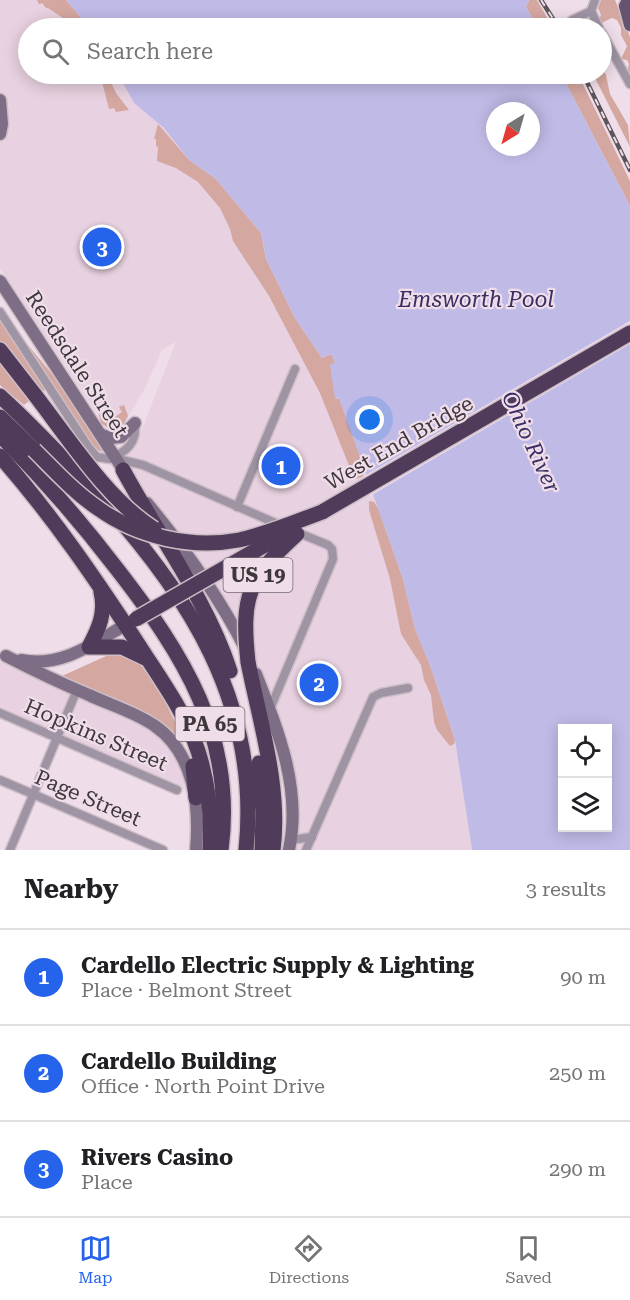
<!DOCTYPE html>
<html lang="en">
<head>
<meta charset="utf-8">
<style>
  :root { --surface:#fff; --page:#f2f2f2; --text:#202124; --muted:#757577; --line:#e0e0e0; --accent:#2563eb }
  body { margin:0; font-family:"Roboto Serif",serif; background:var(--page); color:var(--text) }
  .controls { position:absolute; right:18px; bottom:18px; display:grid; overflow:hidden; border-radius:0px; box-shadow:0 3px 15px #0003 }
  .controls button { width:54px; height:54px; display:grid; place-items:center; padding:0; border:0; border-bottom:2px solid var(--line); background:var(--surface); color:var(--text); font:30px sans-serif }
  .compass { position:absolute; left:486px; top:102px; width:54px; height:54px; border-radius:50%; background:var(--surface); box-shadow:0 3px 15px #0003; rotate:217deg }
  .you { position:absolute; left:370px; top:420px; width:21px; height:21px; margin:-15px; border:4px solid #fff; border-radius:50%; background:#1a73e8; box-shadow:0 0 0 9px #1a73e833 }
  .badge { display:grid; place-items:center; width:39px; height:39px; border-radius:50%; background:var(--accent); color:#fff; font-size:20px; font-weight:700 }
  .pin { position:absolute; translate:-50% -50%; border:3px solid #fff; box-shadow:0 2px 6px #0006 }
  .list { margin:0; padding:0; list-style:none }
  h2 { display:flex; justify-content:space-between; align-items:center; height:78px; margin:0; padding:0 24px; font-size:26px }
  h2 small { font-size:20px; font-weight:400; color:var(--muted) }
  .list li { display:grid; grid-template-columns:39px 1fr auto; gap:18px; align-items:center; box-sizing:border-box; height:96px; padding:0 24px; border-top:2px solid var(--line) }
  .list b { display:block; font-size:22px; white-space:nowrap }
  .list p { margin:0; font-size:20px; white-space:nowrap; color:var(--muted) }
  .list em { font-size:20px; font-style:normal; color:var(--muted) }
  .icon { flex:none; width:33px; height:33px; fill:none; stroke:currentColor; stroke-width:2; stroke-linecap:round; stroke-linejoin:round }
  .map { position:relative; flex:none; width:630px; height:850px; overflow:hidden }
  .search { position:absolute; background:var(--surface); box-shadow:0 3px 15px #0003; left:18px; right:18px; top:18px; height:66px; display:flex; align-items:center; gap:15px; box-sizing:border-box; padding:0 21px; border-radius:33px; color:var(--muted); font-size:22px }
  .sheet { height:366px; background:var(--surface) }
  nav { display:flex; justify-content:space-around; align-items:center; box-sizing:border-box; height:84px; border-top:2px solid var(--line); background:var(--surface); font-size:16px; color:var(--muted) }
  nav a { display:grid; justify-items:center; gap:3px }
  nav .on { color:var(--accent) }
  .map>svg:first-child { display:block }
  .built { fill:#e8d1e0 }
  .green { fill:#d5a7a1 }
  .water { fill:#c0bbe6; fill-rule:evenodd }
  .pier { fill:#efdee9 }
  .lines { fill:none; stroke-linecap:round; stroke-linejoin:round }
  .street-casing { stroke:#ccbdc6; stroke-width:11 }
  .secondary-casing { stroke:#ccbdc6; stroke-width:15 }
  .primary-casing { stroke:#ccbdc6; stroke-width:15 }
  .highway-casing { stroke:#ccbdc6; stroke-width:18 }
  .street { stroke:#9f94a4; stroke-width:8 }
  .secondary { stroke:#7d6d85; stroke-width:12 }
  .primary { stroke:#65526f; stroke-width:12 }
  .highway { stroke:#513b5b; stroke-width:15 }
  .rail-casing { stroke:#5d545a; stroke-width:4.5 }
  .rail { stroke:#efdee9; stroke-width:2; stroke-dasharray:7; stroke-linecap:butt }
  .highway-bridge-casing { stroke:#ccbdc6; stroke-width:18; stroke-linecap:butt }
  .highway-bridge { stroke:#513b5b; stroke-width:15 }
  .labels { text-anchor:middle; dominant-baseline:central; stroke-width:4.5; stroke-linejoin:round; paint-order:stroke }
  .shield { fill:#efdee9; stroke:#736970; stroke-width:1.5 }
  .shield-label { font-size:20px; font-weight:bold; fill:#3e373c }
  .street-label { font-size:21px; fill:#3e373c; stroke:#efdee9 }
  .water-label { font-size:22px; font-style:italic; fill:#392e63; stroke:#efdee9 }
</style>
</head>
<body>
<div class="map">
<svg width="630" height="850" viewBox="0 0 630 850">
  <rect width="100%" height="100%" fill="#efdee9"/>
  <g class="built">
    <path d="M0 0H66L90 28H28V74H118L134 103 164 128 216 179 261 233 266 259 353 432 455 740 472 850H289L292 793 247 652 141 495 123 457 133 451 135 447 176 342 162 350 145 388 121 429 118 427 108 428 101 423 98 415 0 268Z"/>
    <path d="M0 662 150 730 163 742 174 756 182 774 185 790 0 709Z"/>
  </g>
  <g class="green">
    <path d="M37 0H66L90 28H78L48 8H46L42 3 39 4Z"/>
    <path d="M529 0H537L553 28H538L526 7Z"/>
    <path d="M601 0H615L630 37V76L627 71 629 64 627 60 621 59 627 46 621 35V28L617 20 612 18 599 24 598 22 601 15 598 8Z"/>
    <path d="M602 69 606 75 610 94 628 125 630 147 593 74H602Z"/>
    <path d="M100 74H107L116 93 129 110 116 112 114 108 109 109Z"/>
    <path d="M561 74H578L630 181V206Z"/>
    <path d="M158 124 189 160 216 179 261 233 266 259 295 318 322 358 331 354 336 362V399L339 398 366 472 362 477 356 479 352 473 320 393 269 296 233 241 230 229 220 208 198 182 176 168 157 161 158 147 156 146V139H154Z"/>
    <path d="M0 320 45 390 39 394 0 342Z"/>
    <path d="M23 339 66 391 105 452 96 450Z"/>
    <path d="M0 356 33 398 24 405 0 385Z"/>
    <path d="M124 405 128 416 121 429 118 427 108 428 101 423 99 415 106 411 112 419 122 412 119 407Z"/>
    <path d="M369 501 374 502 378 508 403 579 415 629 430 665 455 740 454 744 450 746 437 730 434 722 431 695 424 680 421 665 401 634 390 579 369 510Z"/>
    <path d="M115 652 140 662 158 688 179 730 191 770 179 744 62 676Z"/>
  </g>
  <g class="water">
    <path d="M66 0H529L526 7 538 28H90Z"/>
    <path d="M118 74H561L630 206V850H472L455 740 430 665 415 629 403 579 339 398 335 399 330 365 335 362 331 354 322 358 295 318 266 259 261 233 216 179 189 160 164 128 134 103ZM495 111H531V147H495ZM562 728H608V828H562Z"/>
  </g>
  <path class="pier" d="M630 321V344L370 496 364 476Z"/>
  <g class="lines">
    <defs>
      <g id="street">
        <path d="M595 0 591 11 599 28"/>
        <path d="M572 20 591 11"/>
        <path d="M602 33 630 84"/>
        <path d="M0 312 89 448 97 457 110 459C127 451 137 443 135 423"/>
        <path d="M114 458 143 465 282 526"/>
        <path d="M237 507 295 369"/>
        <path d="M270 709 333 559 332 549 328 545 294 531"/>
        <path d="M0 713 177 790"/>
        <path d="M0 780 163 850"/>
        <path d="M291 840 312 837"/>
        <path d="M10 850 77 690"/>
        <path d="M306 850 373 697 381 693 408 688"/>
      </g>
      <g id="secondary">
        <path d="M0 100 2 124 0 134"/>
        <path d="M0 281 128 477"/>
        <path d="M100 434 110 438 121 437 135 423"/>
        <path d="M147 503C185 549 219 596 246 650"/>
        <path d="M6 656C33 670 60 683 89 695 110 705 135 712 155 726 194 753 200 806 196 850"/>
        <path d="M21 660C61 668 93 644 125 625"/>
        <path d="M256 674C278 730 302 789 289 850"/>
      </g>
      <path id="primary" d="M628 0 625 6 630 25"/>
      <g id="highway">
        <path d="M0 350 35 395"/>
        <path d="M0 396C33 426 63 458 93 490 188 592 261 704 246 850"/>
        <path d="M0 417 34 450"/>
        <path d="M0 435C42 477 81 522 117 569 183 654 236 736 221 850"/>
        <path d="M0 456C52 515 97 581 140 647 161 680 186 714 198 751 208 782 212 817 210 850"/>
        <path d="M123 470C159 537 206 598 230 671"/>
        <path d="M322 512 630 333"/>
        <path d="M101 592C106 613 99 628 89 647H122L145 658"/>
        <path d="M248 662C260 723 281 787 273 850"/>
        <path d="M259 763 263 812 262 850"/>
        <path d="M193 766 196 798"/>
      </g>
    </defs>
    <use href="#street" class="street-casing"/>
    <use href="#secondary" class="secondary-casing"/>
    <use href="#primary" class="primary-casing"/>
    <use href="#highway" class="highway-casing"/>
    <use href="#street" class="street"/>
    <use href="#secondary" class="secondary"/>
    <use href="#primary" class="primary"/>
    <use href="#highway" class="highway"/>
    <defs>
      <g id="rail">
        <path d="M541 0 559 28"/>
        <path d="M583 74 630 170"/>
      </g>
    </defs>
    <use href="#rail" class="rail-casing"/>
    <use href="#rail" class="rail"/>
    <defs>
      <g id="highway-bridge">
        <path d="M35 395C69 439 108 500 154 529"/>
        <path d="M34 450C55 471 75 493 99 509 138 537 192 549 239 540 267 534 295 522 322 512"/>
        <path d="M136 619 291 530"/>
        <path d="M248 662C241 595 248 579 297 534"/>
      </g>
    </defs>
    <use href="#highway-bridge" class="highway-bridge-casing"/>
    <use href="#highway-bridge" class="highway-bridge"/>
  </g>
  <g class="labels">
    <g class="shield">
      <rect x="223.5" y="558" width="69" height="34" rx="4.5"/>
      <rect x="175.5" y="707" width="69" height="34" rx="4.5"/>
    </g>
    <g class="shield-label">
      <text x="258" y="575">US 19</text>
      <text x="210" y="724">PA 65</text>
    </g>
    <g class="street-label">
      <text transform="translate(77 364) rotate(57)">Reedsdale Street</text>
      <text transform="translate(399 443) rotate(-30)">West End Bridge</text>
      <text transform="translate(96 735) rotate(23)">Hopkins Street</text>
      <text transform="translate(88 798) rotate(23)">Page Street</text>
    </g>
    <g class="water-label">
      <text x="476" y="299">Emsworth Pool</text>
      <text transform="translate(531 442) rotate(65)">Ohio River</text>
    </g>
  </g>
</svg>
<div class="controls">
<button><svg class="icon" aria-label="locate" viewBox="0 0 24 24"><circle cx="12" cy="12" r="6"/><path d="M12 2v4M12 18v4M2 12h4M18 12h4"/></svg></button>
<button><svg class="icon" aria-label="layers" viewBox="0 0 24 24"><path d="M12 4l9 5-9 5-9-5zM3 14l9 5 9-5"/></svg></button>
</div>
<svg class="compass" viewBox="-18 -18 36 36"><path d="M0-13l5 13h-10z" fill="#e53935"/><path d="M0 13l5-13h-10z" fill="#757577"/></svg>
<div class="you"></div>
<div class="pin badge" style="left:281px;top:466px">1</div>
<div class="pin badge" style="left:319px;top:683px">2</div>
<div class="pin badge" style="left:102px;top:247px">3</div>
<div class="search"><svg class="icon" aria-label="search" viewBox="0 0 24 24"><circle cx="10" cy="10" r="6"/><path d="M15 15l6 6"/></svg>Search here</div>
</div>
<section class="sheet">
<h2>Nearby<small>3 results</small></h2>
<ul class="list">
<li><span class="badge">1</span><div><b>Cardello Electric Supply &amp; Lighting</b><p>Place · Belmont Street</p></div><em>90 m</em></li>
<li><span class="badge">2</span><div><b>Cardello Building</b><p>Office · North Point Drive</p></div><em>250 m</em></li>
<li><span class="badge">3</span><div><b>Rivers Casino</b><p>Place</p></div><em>290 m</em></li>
</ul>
</section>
<nav>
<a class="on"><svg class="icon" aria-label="map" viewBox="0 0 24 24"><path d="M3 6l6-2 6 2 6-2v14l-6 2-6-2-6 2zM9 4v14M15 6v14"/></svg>Map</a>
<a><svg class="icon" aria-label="directions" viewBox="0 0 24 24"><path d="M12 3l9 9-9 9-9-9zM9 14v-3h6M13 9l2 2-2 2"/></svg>Directions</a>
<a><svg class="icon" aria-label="saved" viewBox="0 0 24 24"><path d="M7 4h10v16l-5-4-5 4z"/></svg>Saved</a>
</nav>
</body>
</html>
